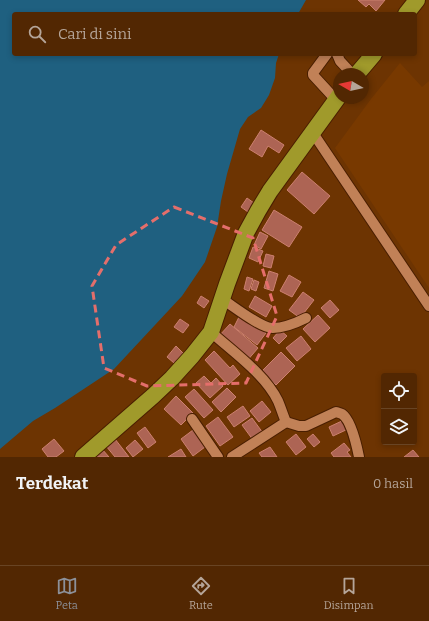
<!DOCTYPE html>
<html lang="id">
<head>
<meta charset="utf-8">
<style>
  :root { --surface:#522702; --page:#582f0c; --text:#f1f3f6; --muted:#b5a599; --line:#684424; --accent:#8c9099 }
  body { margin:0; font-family:Bitter,serif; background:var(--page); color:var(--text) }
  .controls { position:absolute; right:12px; bottom:12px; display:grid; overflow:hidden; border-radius:4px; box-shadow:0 2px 6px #0003 }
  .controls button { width:36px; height:36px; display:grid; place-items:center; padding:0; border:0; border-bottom:1px solid var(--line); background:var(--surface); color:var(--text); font:20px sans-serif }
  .compass { position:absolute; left:333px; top:68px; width:36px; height:36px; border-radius:50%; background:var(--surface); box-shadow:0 2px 6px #0003; rotate:279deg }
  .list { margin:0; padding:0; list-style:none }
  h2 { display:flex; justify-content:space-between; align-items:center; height:52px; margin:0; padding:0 16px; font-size:17px }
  h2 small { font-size:13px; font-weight:400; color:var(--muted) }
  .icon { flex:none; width:22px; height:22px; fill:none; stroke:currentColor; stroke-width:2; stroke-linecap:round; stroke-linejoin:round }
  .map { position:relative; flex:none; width:429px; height:457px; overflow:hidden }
  .search { position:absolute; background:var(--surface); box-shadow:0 2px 6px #0003; left:12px; right:12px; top:12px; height:44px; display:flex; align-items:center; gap:10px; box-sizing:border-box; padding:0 14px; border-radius:4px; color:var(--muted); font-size:15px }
  .sheet { height:108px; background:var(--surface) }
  nav { display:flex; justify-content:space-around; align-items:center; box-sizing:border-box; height:56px; border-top:1px solid var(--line); background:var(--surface); font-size:11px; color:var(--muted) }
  nav a { display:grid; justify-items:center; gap:2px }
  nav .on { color:var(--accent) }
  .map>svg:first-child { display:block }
  .built { fill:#783900 }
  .water { fill:#1f6080 }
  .building { fill:#ad6454; stroke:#cc806f }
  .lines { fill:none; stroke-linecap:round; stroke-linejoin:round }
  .minor-casing { stroke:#491e00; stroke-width:12 }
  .trunk-casing { stroke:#491e00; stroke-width:18 }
  .minor { stroke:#c18157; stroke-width:10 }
  .trunk { stroke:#a09a2b; stroke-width:16 }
  .marked { fill:none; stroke:#e46e6b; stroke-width:3; stroke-dasharray:8 5; stroke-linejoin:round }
</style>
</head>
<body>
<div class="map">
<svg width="429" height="457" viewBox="0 0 429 457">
  <rect width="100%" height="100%" fill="#6d3402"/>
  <path class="built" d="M400 63 422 87 429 81V288L335 148 371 99Z"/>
  <path class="water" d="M0 0H306L298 14H14V54H279L276 63 275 78 269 95 261 108 248 117 240 129 227 174 221 201 217 227 205 262 182 296 114 369 55 408 33 421 0 449Z"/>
  <g class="building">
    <path d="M358 0H385L376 11 369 4 366 7Z"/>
    <path d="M261 130 284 145 279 153 268 146 262 157 249 149Z"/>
    <path d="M302 172 330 196 314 214 287 190Z"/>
    <path d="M247 198 254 203 248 212 241 207Z"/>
    <path d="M274 210 302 227 289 247 262 230Z"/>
    <path d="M260 232 268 236 261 249 254 245Z"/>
    <path d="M253 247 263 251 258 262 249 258Z"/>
    <path d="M266 254 274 256 271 268 263 266Z"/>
    <path d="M269 271 278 274 273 291 264 288Z"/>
    <path d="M289 275 301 282 292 297 280 291Z"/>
    <path d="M247 277 253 279 249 291 244 289Z"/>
    <path d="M254 280 259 282 256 291 251 289Z"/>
    <path d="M303 292 314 300 300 318 289 310Z"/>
    <path d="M201 296 209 301 204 308 197 303Z"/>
    <path d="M255 296 272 306 266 317 249 307Z"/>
    <path d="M330 300 339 310 330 318 321 308Z"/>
    <path d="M241 313 266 333 257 345 234 327Z"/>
    <path d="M318 315 330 328 315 342 303 329Z"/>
    <path d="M180 319 189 325 183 333 174 327Z"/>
    <path d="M230 324 258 348 246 362 218 337Z"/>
    <path d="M280 330 287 336 279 344 273 338Z"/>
    <path d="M301 336 311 349 297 361 286 348Z"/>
    <path d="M176 346 183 353 174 363 167 357Z"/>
    <path d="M214 351 230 368 233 365 240 374 228 385 205 360Z"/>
    <path d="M281 352 295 366 276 385 262 371Z"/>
    <path d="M204 376 211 383 216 378 223 386 210 398 196 383Z"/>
    <path d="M227 388 236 397 221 412 212 402Z"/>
    <path d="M194 389 213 410 204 418 185 397Z"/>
    <path d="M176 396 193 413 181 425 164 409Z"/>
    <path d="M262 401 271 412 259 422 250 411Z"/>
    <path d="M243 406 250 416 234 427 227 417Z"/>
    <path d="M218 417 233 437 220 446 206 426Z"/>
    <path d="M252 418 263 433 253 440 242 425Z"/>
    <path d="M344 420 348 429 333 436 329 427Z"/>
    <path d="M145 427 156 442 148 448 137 433Z"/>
    <path d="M193 430 205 447 193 456 181 439Z"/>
    <path d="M296 434 306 447 296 455 286 442Z"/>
    <path d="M313 434 320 442 314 447 307 439Z"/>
    <path d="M54 439 64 451 56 457H48L42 449Z"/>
    <path d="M115 439 129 457H115L106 446Z"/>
    <path d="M135 440 143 449 133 457 126 448Z"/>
    <path d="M344 443 350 450 347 452 351 457H334L331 453Z"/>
    <path d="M270 447 277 457H262L259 453Z"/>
    <path d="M102 449 109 457H93Z"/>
    <path d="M181 449 186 457H168Z"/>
    <path d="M413 450 419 457H404Z"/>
  </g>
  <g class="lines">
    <defs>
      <g id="minor">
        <path d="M327 54 313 73V75L336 100"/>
        <path d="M337 54 340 61 352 74"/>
        <path d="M313 133 429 306"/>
        <path d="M222 299C233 306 262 329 273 328 285 328 296 323 306 318"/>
        <path d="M211 332C233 352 265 374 278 401 281 408 283 415 286 422L232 457"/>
        <path d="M192 419 218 457"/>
        <path d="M286 422 299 426H306L336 412C339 413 340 413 342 414 351 420 357 447 359 457"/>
      </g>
      <g id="trunk">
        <path d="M406 14 417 0"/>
        <path d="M357 74 374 54"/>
        <path d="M83 457 153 396 172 378 192 356 211 332 227 284 246 233 258 211 270 191 339 96"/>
      </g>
    </defs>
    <use href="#minor" class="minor-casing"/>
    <use href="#trunk" class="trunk-casing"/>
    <use href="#minor" class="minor"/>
    <use href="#trunk" class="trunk"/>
  </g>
  <path class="marked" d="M174 207 253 238 277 316 246 383 147 386 104 368 92 286 116 245Z"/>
</svg>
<div class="controls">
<button><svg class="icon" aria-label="locate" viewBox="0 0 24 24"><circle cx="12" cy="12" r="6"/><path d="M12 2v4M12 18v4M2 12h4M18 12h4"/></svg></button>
<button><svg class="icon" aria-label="layers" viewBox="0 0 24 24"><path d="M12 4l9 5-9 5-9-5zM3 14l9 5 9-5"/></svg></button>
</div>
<svg class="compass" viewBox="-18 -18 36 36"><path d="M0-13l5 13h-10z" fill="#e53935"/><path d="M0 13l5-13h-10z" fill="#b5a599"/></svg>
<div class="search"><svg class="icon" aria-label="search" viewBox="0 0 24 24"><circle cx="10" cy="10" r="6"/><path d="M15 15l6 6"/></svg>Cari di sini</div>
</div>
<section class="sheet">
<h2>Terdekat<small>0 hasil</small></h2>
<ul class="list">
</ul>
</section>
<nav>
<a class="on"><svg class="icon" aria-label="map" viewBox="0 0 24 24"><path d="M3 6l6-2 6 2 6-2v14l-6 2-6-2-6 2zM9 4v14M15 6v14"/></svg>Peta</a>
<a><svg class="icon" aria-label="directions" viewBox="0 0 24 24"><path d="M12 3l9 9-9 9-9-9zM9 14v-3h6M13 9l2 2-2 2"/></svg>Rute</a>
<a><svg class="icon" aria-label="saved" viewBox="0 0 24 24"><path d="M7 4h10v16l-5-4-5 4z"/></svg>Disimpan</a>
</nav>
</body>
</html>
